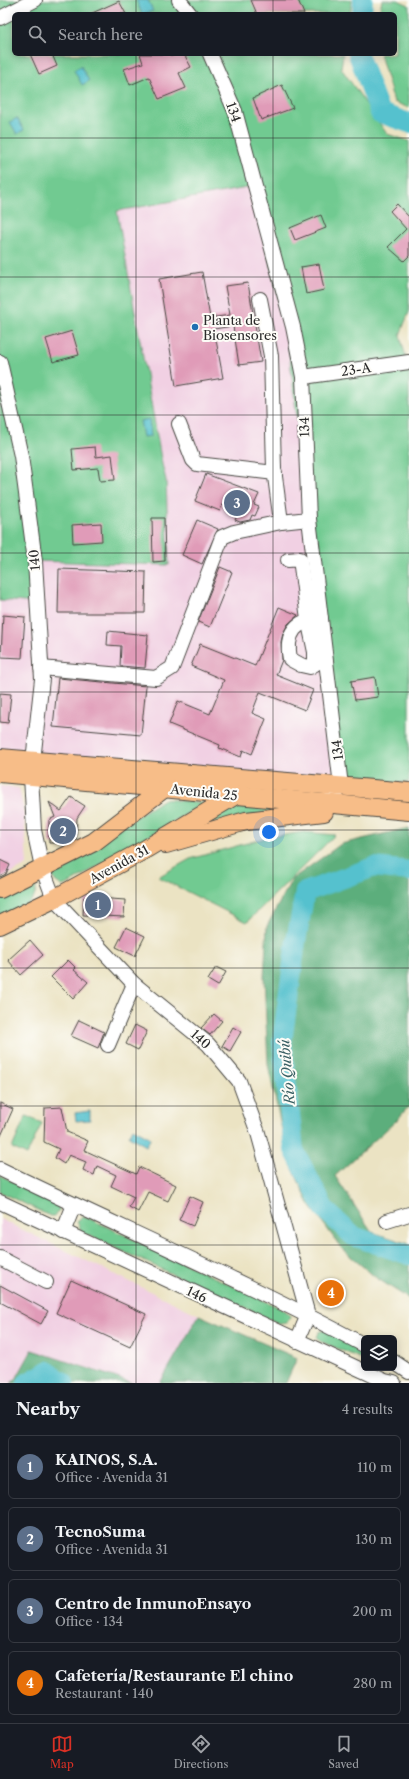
<!DOCTYPE html>
<html lang="en">
<head>
<meta charset="utf-8">
<style>
  :root { --surface:#171b24; --page:#20242c; --text:#f1f3f6; --muted:#9ea1a6; --line:#363941; --accent:#d93025 }
  body { margin:0; font-family:"Libre Caslon Text",serif; background:var(--page); color:var(--text) }
  .controls { position:absolute; right:12px; bottom:12px; display:grid; overflow:hidden; border-radius:6px; box-shadow:0 2px 10px #0003 }
  .controls button { width:36px; height:36px; display:grid; place-items:center; padding:0; border:0; border-bottom:1px solid var(--line); background:var(--surface); color:var(--text); font:20px sans-serif }
  .you { position:absolute; left:269px; top:832px; width:14px; height:14px; margin:-10px; border:3px solid #fff; border-radius:50%; background:#1a73e8; box-shadow:0 0 0 6px #1a73e833 }
  .badge { display:grid; place-items:center; width:26px; height:26px; border-radius:50%; background:var(--accent); color:#fff; font-size:13px; font-weight:700 }
  .pin { position:absolute; translate:-50% -50%; border:2px solid #fff; box-shadow:0 1px 4px #0006 }
  .list { margin:0; padding:0; list-style:none }
  h2 { display:flex; justify-content:space-between; align-items:center; height:52px; margin:0; padding:0 16px; font-size:17px }
  h2 small { font-size:13px; font-weight:400; color:var(--muted) }
  .list li { display:grid; grid-template-columns:26px 1fr auto; gap:12px; align-items:center; box-sizing:border-box; height:64px; margin:0 8px 8px; padding:0 8px; border:1px solid var(--line); border-radius:6px }
  .list b { display:block; font-size:15px; white-space:nowrap }
  .list p { margin:0; font-size:13px; white-space:nowrap; color:var(--muted) }
  .list em { font-size:13px; font-style:normal; color:var(--muted) }
  .icon { flex:none; width:22px; height:22px; fill:none; stroke:currentColor; stroke-width:2; stroke-linecap:round; stroke-linejoin:round }
  .map { position:relative; flex:none; width:409px; height:1383px; overflow:hidden }
  .search { position:absolute; background:var(--surface); box-shadow:0 2px 10px #0003; left:12px; right:12px; top:12px; height:44px; display:flex; align-items:center; gap:10px; box-sizing:border-box; padding:0 14px; border-radius:6px; color:var(--muted); font-size:15px }
  .sheet { height:340px; background:var(--surface) }
  nav { display:flex; justify-content:space-around; align-items:center; box-sizing:border-box; height:56px; border-top:1px solid var(--line); background:var(--surface); font-size:11px; color:var(--muted) }
  nav a { display:grid; justify-items:center; gap:2px }
  nav .on { color:var(--accent) }
  .map>svg:first-child { display:block }
  .built { fill:#f1d0e3 }
  .green { fill:#71ca91; stroke:#4e7a5e }
  .forest { fill:#5cae7b; stroke:#446c53 }
  .water { fill:#55c1ce; stroke:#40767c }
  .lines { fill:none; stroke-linecap:round; stroke-linejoin:round }
  .river { stroke:#55c1ce; stroke-width:20 }
  .building { fill:#e09bb8 }
  .minor-casing { stroke:#484742; stroke-width:16 }
  .major-casing { stroke:#484742; stroke-width:20 }
  .minor { stroke:#fff; stroke-width:14 }
  .major { stroke:#f7bd88; stroke-width:18 }
  .grid { fill:none; stroke:#2b2b2b; stroke-width:1; stroke-opacity:0.55 }
  .poi-dot { fill:#1f6fb2; stroke:#fdfcf7; stroke-width:1.5 }
  .labels { text-anchor:middle; dominant-baseline:central; stroke-width:4; stroke-linejoin:round; paint-order:stroke }
  .street-label { font-size:13px; fill:#2b2b2b; stroke:#fdfcf7 }
  .poi-label { font-size:13px; fill:#2b2b2b; stroke:#fdfcf7; text-anchor:start }
  .water-label { font-size:14px; font-style:italic; fill:#3a6064; stroke:#fdfcf7 }
</style>
</head>
<body>
<div class="map">
<svg width="409" height="1383" viewBox="0 0 409 1383">
  <rect width="100%" height="100%" fill="#fdfcf7"/>
  <filter id="ink" filterUnits="userSpaceOnUse"><feTurbulence type="fractalNoise" baseFrequency=".025" numOctaves="2"/><feDisplacementMap in="SourceGraphic" scale="8" xChannelSelector="R" yChannelSelector="G"/><feConvolveMatrix kernelMatrix="1 2 1 2 8 2 1 2 1" color-interpolation-filters="sRGB"/></filter>
  <filter id="wash" filterUnits="userSpaceOnUse"><feTurbulence type="fractalNoise" baseFrequency=".012" numOctaves="4" result="noise"/><feDisplacementMap in="SourceGraphic" scale="16" xChannelSelector="R" yChannelSelector="G"/><feGaussianBlur stdDeviation="0.9" result="paint"/><feColorMatrix in="noise" values="0 0 0 0 0 0 0 0 0 0 0 0 0 0 0 0 0 1.4 0 .05"/><feComposite in="paint" operator="in"/></filter>
  <g filter="url(#wash)">
    <rect width="100%" height="100%" fill="#ebe3c3"/>
    <g class="built">
      <path d="M252 187 287 335 307 486 341 786 0 758V600L36 603 35 561 166 480 162 464 117 211Z"/>
      <path d="M0 786 19 788 24 813 27 865 0 879Z"/>
      <path d="M0 1219 199 1315 160 1383H132L32 1350 16 1379 11 1383H0Z"/>
    </g>
    <g class="green">
      <path d="M0 0H352L350 14H14V54H343L341 68 387 134 409 141V312L400 335 409 369V782L341 786 287 335 252 187 117 211 162 464 166 480 169 565 35 561 36 603 0 600Z"/>
      <path d="M382 0H398L409 5V108L394 102 380 54H395V14H379Z"/>
      <path d="M164 799 205 803 68 884 62 886 55 881 52 874 57 868Z"/>
      <path d="M234 806 287 809 201 825Z"/>
      <path d="M304 832 335 835 247 922 158 877 190 859 265 838Z"/>
      <path d="M25 884H32L36 889C35 906 14 911 0 917V897Z"/>
      <path d="M26 1116 42 1123 27 1155 12 1148Z"/>
      <path d="M0 1175 58 1205 59 1210 55 1216H50L0 1192Z"/>
      <path d="M82 1217 88 1218 286 1311 290 1316 287 1323 280 1324 81 1232 77 1221Z"/>
      <path d="M325 1330 364 1349V1360L320 1341 317 1338 319 1332Z"/>
    </g>
    <g class="forest">
      <path d="M404 829H409V1106L397 1120 335 1176 372 1232 409 1244V1299L375 1277 342 1249 309 1204 288 1158 268 1065 264 977 267 926 292 879 341 844Z"/>
      <path d="M199 1315 297 1358 286 1383H160Z"/>
      <path d="M32 1350 132 1383H11L16 1379Z"/>
    </g>
    <g class="water">
      <path d="M136 0H148L153 11 142 14Z"/>
      <path d="M81 66 89 81 82 85 74 70Z"/>
      <path d="M17 118 24 130 17 134 10 122Z"/>
      <path d="M149 419 151 436 143 437 140 421Z"/>
      <path d="M90 1111V1120L76 1121 75 1113Z"/>
      <path d="M133 1128 151 1138 146 1146 129 1136Z"/>
    </g>
    <g class="lines">
      <g class="river">
        <path d="M362 14 363 0"/>
        <path d="M358 54 380 113 409 123"/>
        <path d="M409 871 374 867 305 892 296 941 282 1042 294 1150 325 1210 353 1236 409 1255"/>
        <path d="M27 1383 48 1371 64 1383"/>
      </g>
    </g>
    <g id="blocks">
      <g class="building">
        <path d="M251 0H298L304 14H257Z"/>
        <path d="M119 1 126 14H90Z"/>
        <path d="M30 54H52L57 66 39 74Z"/>
        <path d="M140 54H170L171 56 184 54 191 67 179 73 186 88 159 99 149 77 130 85 124 69 143 63Z"/>
        <path d="M282 85 293 108 261 120 253 98Z"/>
        <path d="M397 204 409 217V256L404 261 388 247 406 229 390 211Z"/>
        <path d="M321 215 326 228 295 240 290 228Z"/>
        <path d="M319 264 324 290 306 294 301 267Z"/>
        <path d="M202 272 210 318 230 315 225 286 248 283 261 362 239 365 233 326 214 329 223 378 176 386 159 279Z"/>
        <path d="M72 331 79 355 53 362 46 339Z"/>
        <path d="M95 447 96 457 112 455 115 480 100 481 98 468 74 470 72 449Z"/>
        <path d="M206 474 259 494 254 505 259 507 255 516 252 515 250 520 240 522 235 520 239 512 222 505 220 511 195 501Z"/>
        <path d="M152 518H164L165 561 153 562Z"/>
        <path d="M197 520 218 529 202 564 182 555Z"/>
        <path d="M101 523 102 541 73 543 72 525Z"/>
        <path d="M220 567 232 572 210 627 198 622Z"/>
        <path d="M59 569 146 572 145 613H58Z"/>
        <path d="M279 607 298 615 288 624 283 633 281 642 282 660 276 675 313 690 305 710 260 692 252 713 266 719 252 754 243 750 241 757 219 748 220 745 169 724 178 701 210 714 224 680 191 666 200 644 255 666Z"/>
        <path d="M3 615 25 617 22 658 1 657Z"/>
        <path d="M108 631 148 635 145 668 120 666 121 646 107 645Z"/>
        <path d="M375 677 378 697 355 700 351 681Z"/>
        <path d="M58 678 146 686 141 735 53 727Z"/>
        <path d="M0 693 11 694 8 723 0 722Z"/>
        <path d="M71 797 85 806 77 818 76 839 69 843H49V820L55 817 49 802 61 811Z"/>
        <path d="M0 860 10 865 6 874 0 877Z"/>
        <path d="M84 897 125 900 124 917 83 915Z"/>
        <path d="M126 927 145 936 135 956 116 947Z"/>
        <path d="M30 940 43 955 21 975 8 960Z"/>
        <path d="M68 960 76 968 74 970 88 982 73 999 51 977Z"/>
        <path d="M216 967 226 972 218 986 208 980Z"/>
        <path d="M214 1014 222 1021 210 1035 201 1028Z"/>
        <path d="M79 1020 104 1032 98 1048 71 1036Z"/>
        <path d="M135 1025 147 1031 138 1050 126 1044Z"/>
        <path d="M233 1027 241 1032 230 1051 222 1046Z"/>
        <path d="M0 1103 13 1109 0 1138Z"/>
        <path d="M62 1107 67 1132 88 1141 84 1150 136 1174 139 1167 176 1185 168 1201 148 1192 138 1212 129 1207 134 1197 111 1186 116 1175 97 1166 94 1175 83 1170 86 1162 69 1155 64 1164 55 1158 59 1149 44 1142 45 1108Z"/>
        <path d="M190 1196 203 1202 193 1226 179 1220Z"/>
        <path d="M71 1280 146 1314 130 1347 56 1313Z"/>
        <path d="M0 1285 48 1311 41 1324 0 1302Z"/>
      </g>
    </g>
  </g>
  <g filter="url(#ink)">
    <use href="#blocks" fill-opacity="0" stroke="#484742" stroke-width="1"/>
    <g class="lines">
      <defs>
        <g id="minor">
          <path d="M179 0 190 14"/>
          <path d="M0 18 35 0"/>
          <path d="M210 54 235 111 293 327 303 377 309 519 341 786 334 797 322 804"/>
          <path d="M260 299 271 356 274 469 281 522 309 519"/>
          <path d="M0 362 21 456 35 561 42 679 33 761"/>
          <path d="M303 377 409 362"/>
          <path d="M179 424 193 460 197 464 275 473"/>
          <path d="M288 560 300 559 308 619 315 652V664L310 667 301 665 290 659C285 633 296 620 321 618"/>
          <path d="M41 668 156 678 172 668 222 537 234 532 281 522"/>
          <path d="M31 776 34 830 42 867 54 899 134 984 208 1044 239 1081 258 1133 308 1315 297 1341"/>
          <path d="M108 1045 134 984"/>
          <path d="M0 1169C121 1228 245 1281 364 1345"/>
          <path d="M0 1202 385 1381 394 1383"/>
          <path d="M387 1221 409 1214"/>
          <path d="M63 1232 74 1205"/>
          <path d="M0 1258 46 1282"/>
          <path d="M394 1362 409 1372"/>
        </g>
        <g id="major">
          <path d="M0 758 409 792"/>
          <path d="M0 773 409 811"/>
          <path d="M166 844 246 821 324 812"/>
          <path d="M0 889 94 842 167 786"/>
          <path d="M0 925 54 899 144 850 234 796"/>
        </g>
      </defs>
      <use href="#minor" class="minor-casing"/>
      <use href="#major" class="major-casing"/>
      <use href="#minor" class="minor"/>
      <use href="#major" class="major"/>
    </g>
  </g>
  <path class="grid" d="M136 0V14M273 0V14M136 54V1383M273 54V1383M0 138H409M0 277H409M0 415H409M0 553H409M0 692H409M0 830H409M0 968H409M0 1106H409M0 1245H409"/>
  <circle class="poi-dot" cx="195" cy="327" r="4"/>
  <g class="labels">
    <g class="street-label">
      <text transform="translate(234 112) rotate(71)">134</text>
      <text transform="translate(356 369) rotate(-8)">23-A</text>
      <text transform="translate(304 427) rotate(-92)">134</text>
      <text transform="translate(34 560) rotate(-95)">140</text>
      <text transform="translate(337 750) rotate(-97)">134</text>
      <text transform="translate(204 792) rotate(6)">Avenida 25</text>
      <text transform="translate(119 864) rotate(-29)">Avenida 31</text>
      <text transform="translate(201 1039) rotate(42)">140</text>
      <text transform="translate(197 1294) rotate(25)">146</text>
    </g>
    <g class="poi-label">
      <text x="203" y="320">Planta de<tspan x="203" dy="15">Biosensores</tspan></text>
    </g>
    <g class="water-label">
      <text transform="translate(287 1072) rotate(-95)">Río Quibú</text>
    </g>
  </g>
</svg>
<div class="controls">
<button><svg class="icon" aria-label="layers" viewBox="0 0 24 24"><path d="M12 4l9 5-9 5-9-5zM3 14l9 5 9-5"/></svg></button>
</div>
<div class="you"></div>
<div class="pin badge" style="left:98px;top:905px;background:#5c6f8a">1</div>
<div class="pin badge" style="left:63px;top:831px;background:#5c6f8a">2</div>
<div class="pin badge" style="left:237px;top:503px;background:#5c6f8a">3</div>
<div class="pin badge" style="left:331px;top:1293px;background:#e8710a">4</div>
<div class="search"><svg class="icon" aria-label="search" viewBox="0 0 24 24"><circle cx="10" cy="10" r="6"/><path d="M15 15l6 6"/></svg>Search here</div>
</div>
<section class="sheet">
<h2>Nearby<small>4 results</small></h2>
<ul class="list">
<li><span class="badge" style="background:#5c6f8a">1</span><div><b>KAINOS, S.A.</b><p>Office · Avenida 31</p></div><em>110 m</em></li>
<li><span class="badge" style="background:#5c6f8a">2</span><div><b>TecnoSuma</b><p>Office · Avenida 31</p></div><em>130 m</em></li>
<li><span class="badge" style="background:#5c6f8a">3</span><div><b>Centro de InmunoEnsayo</b><p>Office · 134</p></div><em>200 m</em></li>
<li><span class="badge" style="background:#e8710a">4</span><div><b>Cafetería/Restaurante El chino</b><p>Restaurant · 140</p></div><em>280 m</em></li>
</ul>
</section>
<nav>
<a class="on"><svg class="icon" aria-label="map" viewBox="0 0 24 24"><path d="M3 6l6-2 6 2 6-2v14l-6 2-6-2-6 2zM9 4v14M15 6v14"/></svg>Map</a>
<a><svg class="icon" aria-label="directions" viewBox="0 0 24 24"><path d="M12 3l9 9-9 9-9-9zM9 14v-3h6M13 9l2 2-2 2"/></svg>Directions</a>
<a><svg class="icon" aria-label="saved" viewBox="0 0 24 24"><path d="M7 4h10v16l-5-4-5 4z"/></svg>Saved</a>
</nav>
</body>
</html>
